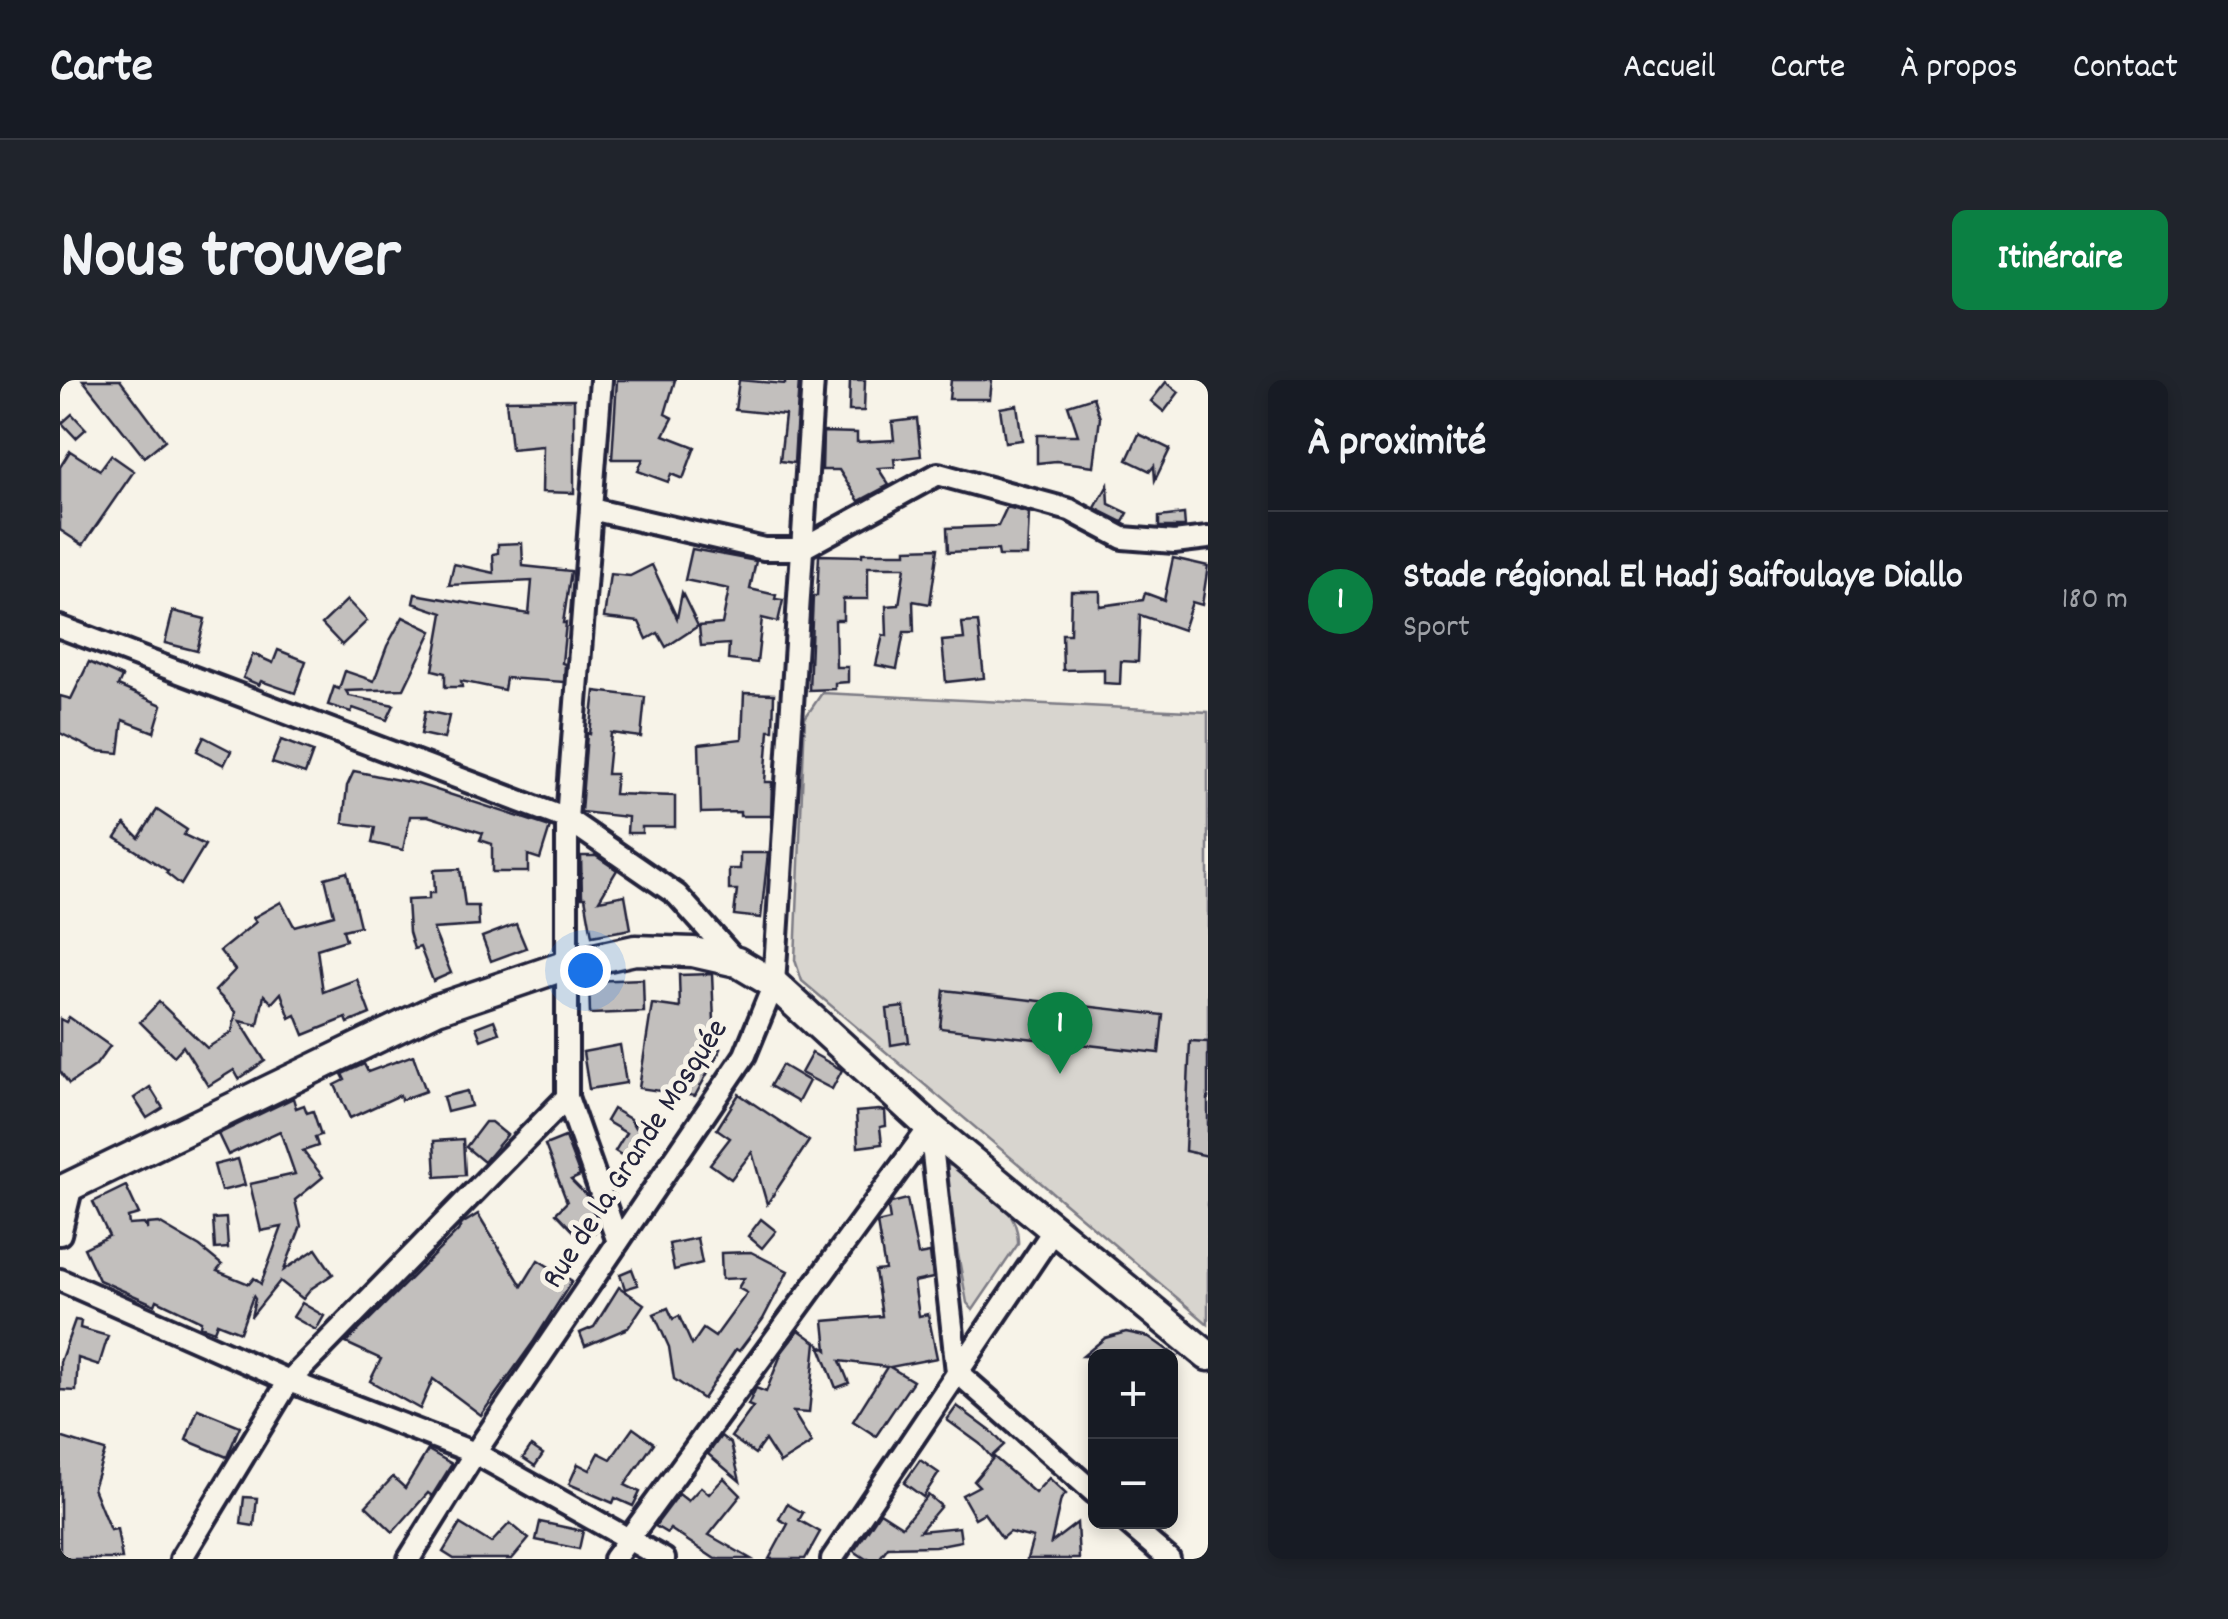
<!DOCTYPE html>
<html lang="fr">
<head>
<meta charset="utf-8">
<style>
  :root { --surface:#171b24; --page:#20242c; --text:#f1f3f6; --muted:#9ea1a6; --line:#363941; --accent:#0b8043 }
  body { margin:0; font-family:Dekko,sans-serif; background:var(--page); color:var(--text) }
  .controls { position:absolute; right:30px; bottom:30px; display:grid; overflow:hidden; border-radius:15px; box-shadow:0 5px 15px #0003 }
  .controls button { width:90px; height:90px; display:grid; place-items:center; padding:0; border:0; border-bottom:2px solid var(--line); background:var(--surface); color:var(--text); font:50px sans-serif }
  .you { position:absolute; left:525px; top:590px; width:35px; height:35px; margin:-25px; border:8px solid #fff; border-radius:50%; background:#1a73e8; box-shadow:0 0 0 15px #1a73e833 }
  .badge { display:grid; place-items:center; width:65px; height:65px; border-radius:50%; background:var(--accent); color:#fff; font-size:32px; font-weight:700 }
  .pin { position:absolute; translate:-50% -82px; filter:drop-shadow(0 2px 5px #0008) }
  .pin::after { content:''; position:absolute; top:52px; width:35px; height:30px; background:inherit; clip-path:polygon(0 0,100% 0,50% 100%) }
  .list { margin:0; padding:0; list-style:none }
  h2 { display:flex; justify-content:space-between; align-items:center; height:130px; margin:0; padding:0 40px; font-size:42px }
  h2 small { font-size:32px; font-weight:400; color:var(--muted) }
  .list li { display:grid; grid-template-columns:65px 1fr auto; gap:30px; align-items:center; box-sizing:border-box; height:180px; padding:0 40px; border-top:2px solid var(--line) }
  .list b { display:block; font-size:38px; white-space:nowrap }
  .list p { margin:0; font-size:32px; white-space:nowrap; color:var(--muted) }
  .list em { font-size:32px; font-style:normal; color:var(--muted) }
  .map { position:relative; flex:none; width:1148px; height:1179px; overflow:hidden; border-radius:15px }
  header { display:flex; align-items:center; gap:60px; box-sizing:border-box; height:140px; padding:0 50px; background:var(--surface); border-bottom:2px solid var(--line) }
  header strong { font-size:48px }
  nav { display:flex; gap:55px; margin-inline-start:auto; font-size:35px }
  .intro { display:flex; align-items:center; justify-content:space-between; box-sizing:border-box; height:240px; padding:0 60px }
  h1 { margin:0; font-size:70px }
  .button { padding:25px 45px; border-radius:15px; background:var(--accent); color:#fff; font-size:35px; font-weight:700 }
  main { display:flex; gap:60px; padding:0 60px }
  aside { flex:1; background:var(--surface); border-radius:15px; box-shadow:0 5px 15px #0003 }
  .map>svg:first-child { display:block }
  .green { fill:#d8d5cf; stroke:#7d7c85; stroke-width:2.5 }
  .building { fill:#c2bfbd; stroke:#22223b; stroke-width:2.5 }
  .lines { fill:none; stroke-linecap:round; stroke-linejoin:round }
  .street-casing { stroke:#22223b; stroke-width:28 }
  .secondary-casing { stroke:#22223b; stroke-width:35 }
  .street { stroke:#f7f3e8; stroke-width:20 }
  .secondary { stroke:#f7f3e8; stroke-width:28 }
  .labels { text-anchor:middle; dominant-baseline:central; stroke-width:10; stroke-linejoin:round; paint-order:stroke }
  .street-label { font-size:32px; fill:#22223b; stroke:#f7f3e8 }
</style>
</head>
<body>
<header>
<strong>Carte</strong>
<nav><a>Accueil</a><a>Carte</a><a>À propos</a><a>Contact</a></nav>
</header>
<div class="intro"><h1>Nous trouver</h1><a class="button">Itinéraire</a></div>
<main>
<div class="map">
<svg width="1148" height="1179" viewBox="0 0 1148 1179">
  <rect width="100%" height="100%" fill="#f7f3e8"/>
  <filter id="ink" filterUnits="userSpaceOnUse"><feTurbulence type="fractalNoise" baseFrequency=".01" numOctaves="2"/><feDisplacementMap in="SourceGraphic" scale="20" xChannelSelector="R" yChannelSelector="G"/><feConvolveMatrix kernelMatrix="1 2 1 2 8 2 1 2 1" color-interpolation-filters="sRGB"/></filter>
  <g filter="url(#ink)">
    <g class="green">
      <path d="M762 313 1148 332V944L742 601 735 580 745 338Z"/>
      <path d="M896 785C922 807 960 827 958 864L913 930 907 923 882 786Z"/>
    </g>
    <g class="building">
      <path d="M23 0H60L105 60 84 77Z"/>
      <path d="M557 0H615L605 34 613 38 604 55 635 67 623 99 611 94 608 102 578 91 583 79H552Z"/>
      <path d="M679 0 725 4V1L739 0 734 83 720 81 725 35 675 30Z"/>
      <path d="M790 0H805L804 31H789Z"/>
      <path d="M891 0H932L930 19H889Z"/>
      <path d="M1106 2 1119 12 1104 32 1091 21Z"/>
      <path d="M1033 17 1040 38 1034 86 996 81 977 83V55H1018L1008 25Z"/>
      <path d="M514 19V113L482 112 483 66 451 69 446 20Z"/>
      <path d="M957 25 962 60 945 62 940 28Z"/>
      <path d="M12 34 26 49 16 58 2 43Z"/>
      <path d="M857 39 861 76 834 79 835 87 818 88 829 105 799 121 779 90H762L763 52 797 53V62L834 60 832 42Z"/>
      <path d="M1079 54 1110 69 1095 100 1094 86 1090 91 1067 80Z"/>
      <path d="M10 71 40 90 51 75 74 91 23 165 0 150V87Z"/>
      <path d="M1048 105 1049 124 1068 133 1063 142 1035 128Z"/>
      <path d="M947 127 969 133 967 176H939L938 170 888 172 887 148 938 146Z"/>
      <path d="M1124 134 1125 147H1099V137Z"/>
      <path d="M462 163 463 186 511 191 503 243H506L502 283 505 284 504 302 446 298 444 310 401 301 402 307H385V293L373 290 383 233 353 223 355 214 469 234 472 201 389 205 394 184 434 193 433 174 438 173V164Z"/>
      <path d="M878 168 870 224 853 221 854 252H844L837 289 816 285 823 255 827 256 826 226 839 225 845 187H808V219H783V240H775L776 287H788V302L775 303V309L749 310 753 216H757L759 175 802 176V173H846V169Z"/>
      <path d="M632 169 696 181 690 209 716 215 715 219 723 220 718 242 702 238 697 283 668 280 669 264 641 266 639 246 662 244 669 209 625 200Z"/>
      <path d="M1113 178 1148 186 1142 225 1132 222 1123 250 1080 235 1078 282 1061 281 1060 304 1044 303V289L1003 290 1002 254H1010L1011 211H1040V226L1083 220 1085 213 1104 220Z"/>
      <path d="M592 185 617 238 622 213 638 246 606 267 598 253 587 259 579 242 544 238 550 194 570 196Z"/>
      <path d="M287 220 307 241 282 265 262 244Z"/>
      <path d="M113 231 145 239 137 271 105 263Z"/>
      <path d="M343 237 372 251 344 309 286 311 289 316 334 325 327 340 293 328 291 332 268 325 274 307 279 309 285 291 314 301 327 266Z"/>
      <path d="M918 242 924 298 886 302 882 261 904 259 902 243Z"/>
      <path d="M218 270 246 281 235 313 201 301 199 305 183 298 193 274 213 283Z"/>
      <path d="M29 282 62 297 58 306 102 325 94 352 63 340 59 373 37 371 0 353V316L11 319Z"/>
      <path d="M535 311 585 317 581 357 551 353 547 394H556L554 414 615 416V447H582V453H567L568 437 521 432 527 353 530 354Z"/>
      <path d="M684 313 714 314 713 350H709L705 402H712L711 436H680V432L641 433 639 364 682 359Z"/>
      <path d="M365 331 389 336 384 359 361 354Z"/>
      <path d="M144 357 171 371 164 385 137 371Z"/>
      <path d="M221 360 253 372 245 394 212 383Z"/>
      <path d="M294 391 358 404 490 447 480 479 468 475V492H432V464L420 460 423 453 368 436H350L343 470 312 463 315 447 283 443 287 406Z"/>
      <path d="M97 430 127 450 124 455 145 465 121 505 106 493 108 491 56 458 65 444 79 458Z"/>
      <path d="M680 473H708L701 538 674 535 677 510H669V489H680Z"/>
      <path d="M521 476H536L557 490 539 520 565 515 571 549 532 556 525 517H522Z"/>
      <path d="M400 489 405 526H418L419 546 373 549 391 593 373 601 360 567 354 569 349 552 347 520 369 519V513H375L374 490Z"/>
      <path d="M287 492 300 546 283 550 286 560 257 569 263 612 297 599 310 634 288 643 286 638 244 655 236 635 230 638 221 613 212 623 204 615 198 645 180 641 205 681 179 699 174 690 148 706 123 666 114 676 80 642 99 622 147 668 172 652 176 632 155 611 175 590 160 571 196 542 193 538 221 522 234 546 274 535 265 498Z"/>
      <path d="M456 544 466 568 431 581 422 557Z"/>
      <path d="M652 594 654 642 662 643 658 668 661 669 635 716 579 708 592 624 620 628 619 595Z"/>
      <path d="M583 599 584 632 530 634 529 601Z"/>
      <path d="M884 610 1103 635 1099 673 880 648Z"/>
      <path d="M844 627 849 662 831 665 827 629Z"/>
      <path d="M9 637 50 666 35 686 9 704 0 691V639L6 642Z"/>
      <path d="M434 640 439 653 421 660 416 647Z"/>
      <path d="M1130 661 1148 662V776L1125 771Z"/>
      <path d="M560 665 566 703 529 709 523 672Z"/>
      <path d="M752 673 782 690 772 709 741 693Z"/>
      <path d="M353 675 366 711 341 720 340 715 290 738 275 705 285 700 282 694 304 684 308 692Z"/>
      <path d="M722 685 749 701 738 722 710 706Z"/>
      <path d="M90 707 103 728 87 738 74 718Z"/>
      <path d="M407 711 411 726 387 732 383 717Z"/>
      <path d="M679 714 749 761 707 824 692 772 671 799 650 784 670 758 657 749Z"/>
      <path d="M233 718 236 728 244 725 247 733 253 731 261 755 255 757 258 766 243 771 263 797 235 820 241 846 224 890 256 869 273 894 252 908 243 919 220 901 191 937 195 919 193 916 180 952 157 943 154 951 140 946 141 941 97 920 95 925 39 900 24 868 49 856 33 822 66 806 79 834 68 837 69 845 84 844 87 850V844L99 843 140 867 162 885 157 891 189 904 194 898 201 904 222 847 201 851 190 804 235 794 220 751 168 775 158 754Z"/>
      <path d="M553 729 570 739 574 746V742L594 754 576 784 555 771 566 753 546 741Z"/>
      <path d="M819 730 825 731 826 746 820 747 822 764 798 767 796 732Z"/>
      <path d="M425 742H431L447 755 424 782 406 767Z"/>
      <path d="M505 757 520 796 511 800 528 817 539 848 524 862 496 833 507 822 485 765Z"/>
      <path d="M403 759 405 795 376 797 374 761Z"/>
      <path d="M178 779 185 805 161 811 154 785Z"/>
      <path d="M847 819 858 875 870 873 873 898 854 902 859 936 868 934 877 978 830 987 853 1001 816 1056 793 1041 827 987 780 981 789 1003 776 1008 759 964 767 970 764 941 822 936 815 891 825 890 817 843 830 840 828 828 831 823Z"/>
      <path d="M418 834 462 906 478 880 512 901 474 961 421 1035 373 999 360 1029 310 1001 321 979 286 963 398 851 402 844Z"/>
      <path d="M166 838 168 868 155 869 153 839Z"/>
      <path d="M701 839 716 851 702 868 688 856Z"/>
      <path d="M637 858 642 883 614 890 609 864Z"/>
      <path d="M691 872 728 891 703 939 679 971 676 969 643 1019 614 999 609 967 594 934 608 928 613 939 619 936 632 965 643 949 655 957 687 913 678 908 684 898 662 899 661 873Z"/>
      <path d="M572 889 578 905 565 909 560 894Z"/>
      <path d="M559 907 584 924 568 948 525 966 520 953 534 947Z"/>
      <path d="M242 923 264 936 256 950 233 937Z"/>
      <path d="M15 940 21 941 20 948 48 956 39 985 18 978 16 1011 0 1010V982Z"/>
      <path d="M739 950 756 962 749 1033 733 1032 752 1063 720 1083 705 1060 695 1074 671 1057 693 1027 688 1025 696 1008 706 1012 722 972Z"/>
      <path d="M1066 952 1089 957 1116 976H1023L1045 958Z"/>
      <path d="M897 1026 932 1052 944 1065 931 1077 920 1064 887 1040Z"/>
      <path d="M138 1029 180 1046 167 1077 126 1060Z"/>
      <path d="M573 1048 594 1063 565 1105 580 1112 573 1126 555 1118 553 1123 509 1104 518 1084 530 1090 539 1073 551 1079Z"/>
      <path d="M661 1056 671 1064 680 1101 648 1074Z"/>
      <path d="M0 1057 45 1071 33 1108 50 1150 57 1149 62 1179H0Z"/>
      <path d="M471 1066 483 1074 475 1086 463 1078Z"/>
      <path d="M368 1070 392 1084 372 1116 368 1113 333 1152 306 1126 333 1097 345 1108Z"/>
      <path d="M934 1077 975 1113 989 1098 1006 1114 1001 1119 991 1163 1017 1143 1019 1179H967L973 1158 949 1152 942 1158 924 1133 915 1138 902 1115 919 1106 914 1101Z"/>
      <path d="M860 1080 879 1093 863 1117 844 1103Z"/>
      <path d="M664 1098 681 1115 649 1155 691 1179H655L610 1149 607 1153 595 1146 619 1114 628 1121 641 1107 649 1114Z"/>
      <path d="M868 1115 881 1126 860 1151 899 1147 901 1161 875 1166 828 1167 819 1179H806L794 1171 820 1132 842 1146Z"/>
      <path d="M184 1117 197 1118 194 1146 181 1144Z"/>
      <path d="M727 1124 743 1133 739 1140 760 1152 745 1179H709L728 1144 719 1139Z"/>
      <path d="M480 1142 523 1151 519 1169 476 1160Z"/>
      <path d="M450 1143 469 1159 452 1179H394L383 1172 400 1144 431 1163Z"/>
    </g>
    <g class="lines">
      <defs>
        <g id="street">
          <path d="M541 0 507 439V717L558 862"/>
          <path d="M531 129 704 169H741L878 94 1010 130 1063 158 1114 162 1148 158"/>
          <path d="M0 247 507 439 617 515 677 582"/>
          <path d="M870 747 897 992 1036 1114"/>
          <path d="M0 854 12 805"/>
          <path d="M0 900 229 1001 415 1073 604 1179"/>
          <path d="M1066 1142 1109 1179"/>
          <path d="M121 1179 229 1001 507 717"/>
          <path d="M349 1179 415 1073 685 675 714 604 753 0"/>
          <path d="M554 1179 870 747"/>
          <path d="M772 1179 993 851"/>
        </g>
        <path id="secondary" d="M0 811 377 629 507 585 575 570 633 572 677 582 714 604 870 747 1148 976"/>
      </defs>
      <use href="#street" class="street-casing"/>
      <use href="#secondary" class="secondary-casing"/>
      <use href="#street" class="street"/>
      <use href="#secondary" class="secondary"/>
    </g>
  </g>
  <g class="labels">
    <g class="street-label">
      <text transform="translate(577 775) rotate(-57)">Rue de la Grande Mosquée</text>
    </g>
  </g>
</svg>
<div class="controls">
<button>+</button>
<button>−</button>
</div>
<div class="you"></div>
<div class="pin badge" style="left:1000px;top:694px">1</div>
</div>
<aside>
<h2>À proximité<small></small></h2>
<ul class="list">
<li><span class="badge">1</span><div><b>Stade régional El Hadj Saifoulaye Diallo</b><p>Sport</p></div><em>180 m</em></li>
</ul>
</aside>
</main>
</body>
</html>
